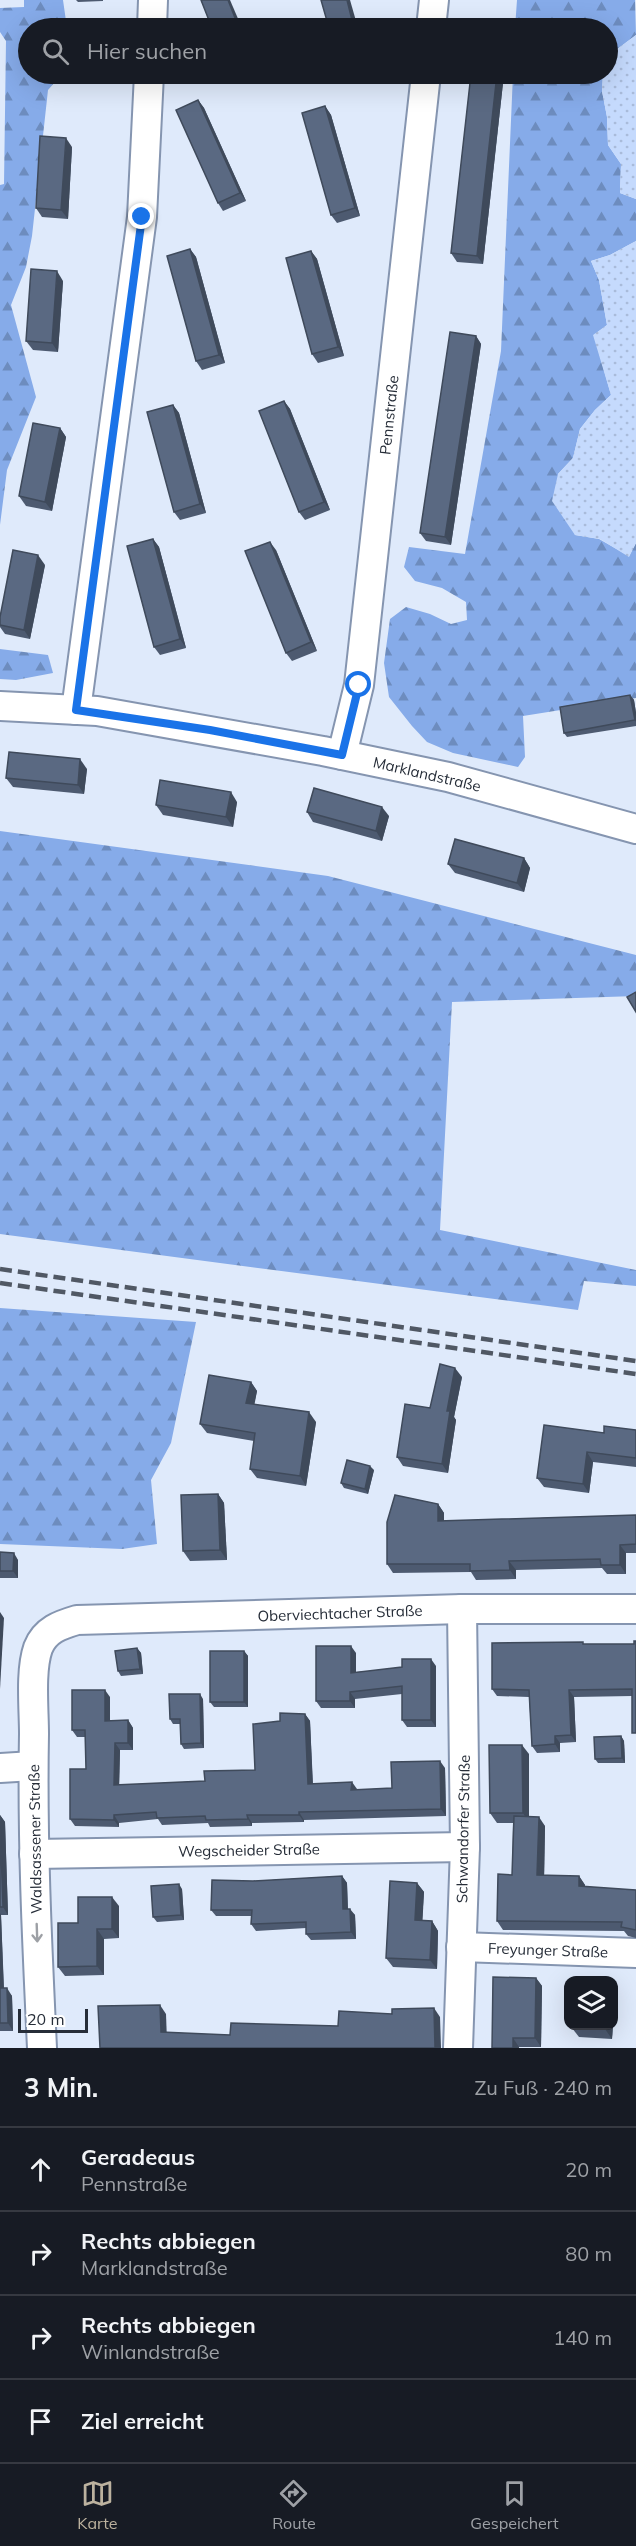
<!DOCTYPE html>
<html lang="de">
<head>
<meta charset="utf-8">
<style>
  :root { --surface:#171b24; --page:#20242c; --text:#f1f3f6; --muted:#9ea1a6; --line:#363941; --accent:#bcb29f }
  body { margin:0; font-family:Mulish,sans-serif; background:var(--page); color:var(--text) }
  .controls { position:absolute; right:18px; bottom:18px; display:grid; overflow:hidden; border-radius:12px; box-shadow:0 6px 24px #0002 }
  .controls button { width:54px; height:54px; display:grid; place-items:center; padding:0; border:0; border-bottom:2px solid var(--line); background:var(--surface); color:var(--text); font:30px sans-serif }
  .scale { position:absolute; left:18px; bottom:15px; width:70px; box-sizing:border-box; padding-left:6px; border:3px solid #262d38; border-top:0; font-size:16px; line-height:21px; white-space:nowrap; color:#262d38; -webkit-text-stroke:4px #fff; paint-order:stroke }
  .stop { position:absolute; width:18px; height:18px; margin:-14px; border:4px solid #1a73e8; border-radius:50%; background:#fff }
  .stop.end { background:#1a73e8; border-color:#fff; box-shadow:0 2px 6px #0008 }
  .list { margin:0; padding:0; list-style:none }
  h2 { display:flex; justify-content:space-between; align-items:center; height:78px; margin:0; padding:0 24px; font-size:26px }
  h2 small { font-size:20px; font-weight:400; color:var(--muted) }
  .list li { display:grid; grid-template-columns:39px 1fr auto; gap:18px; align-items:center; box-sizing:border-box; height:84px; padding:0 24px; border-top:2px solid var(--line) }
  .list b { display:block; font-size:22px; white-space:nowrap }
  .list p { margin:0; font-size:20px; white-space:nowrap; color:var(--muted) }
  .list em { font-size:20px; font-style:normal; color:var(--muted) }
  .icon { flex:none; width:33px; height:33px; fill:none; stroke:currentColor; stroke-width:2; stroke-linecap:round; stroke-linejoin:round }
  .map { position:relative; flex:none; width:636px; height:2048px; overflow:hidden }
  .search { position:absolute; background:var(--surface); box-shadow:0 6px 24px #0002; left:18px; right:18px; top:18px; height:66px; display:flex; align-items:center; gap:15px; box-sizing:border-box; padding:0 21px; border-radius:33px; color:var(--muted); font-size:22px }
  .sheet { height:414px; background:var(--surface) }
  nav { display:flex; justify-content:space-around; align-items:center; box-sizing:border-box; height:84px; border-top:2px solid var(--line); background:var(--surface); font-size:16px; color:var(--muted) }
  nav a { display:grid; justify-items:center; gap:3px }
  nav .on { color:var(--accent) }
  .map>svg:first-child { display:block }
  .forest { fill:url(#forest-firs) }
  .park { fill:url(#park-dots) }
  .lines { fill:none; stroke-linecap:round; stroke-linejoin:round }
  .minor-casing { stroke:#8595b0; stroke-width:32 }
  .minor { stroke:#fff; stroke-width:28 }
  .rail { stroke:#505864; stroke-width:4.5; stroke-dasharray:12 6; stroke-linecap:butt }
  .wall { fill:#4d5a70 }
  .shaded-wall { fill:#3f4a5b }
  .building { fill:#5a6982; stroke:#3f4a5b; stroke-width:1.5 }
  .oneway { stroke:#9da0a5 }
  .route { stroke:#1a73e8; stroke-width:8 }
  .labels { text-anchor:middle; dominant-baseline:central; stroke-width:6; stroke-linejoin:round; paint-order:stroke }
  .street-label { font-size:15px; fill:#262d38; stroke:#fff }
</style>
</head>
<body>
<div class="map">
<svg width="636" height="2048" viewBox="0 0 636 2048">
  <defs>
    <pattern id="forest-firs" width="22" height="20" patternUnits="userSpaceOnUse" patternTransform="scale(1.5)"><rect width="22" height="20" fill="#86abe9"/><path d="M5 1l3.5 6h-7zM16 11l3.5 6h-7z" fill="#6d8cbe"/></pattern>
    <pattern id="park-dots" width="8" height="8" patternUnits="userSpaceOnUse" patternTransform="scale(1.5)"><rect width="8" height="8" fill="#c5dafd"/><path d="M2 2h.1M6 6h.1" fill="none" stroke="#a9bbda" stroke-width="1.8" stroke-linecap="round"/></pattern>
  </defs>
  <rect width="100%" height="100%" fill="#dfeafb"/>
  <g class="forest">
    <path d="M24 0H63L67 28H28V74H62L48 90 32 236 26 267 11 305 36 397 7 470 0 525V185L4 184 6 41 0 32V8L24 7Z"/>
    <path d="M517 0H635L636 35 608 56V28H515Z"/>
    <path d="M513 74H603L602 91 607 117 608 145 621 164 620 193 636 199V241L610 255 591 261 599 280 607 325 594 335 611 395 595 410 580 429 573 458 558 474 575 535 599 539 629 556 636 543V698L523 716 525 757 518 767 453 753 427 742 412 726 389 697 384 663 390 619 406 607 430 614 451 624 467 620 466 602 442 588 415 581 404 567 409 547 465 554 501 351Z"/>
    <path d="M0 649 48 655 53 673 16 680 0 679Z"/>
    <path d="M0 831 328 876 636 955V996L452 1002 440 1230 636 1270V1286L584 1281 578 1310 0 1234Z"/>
    <path d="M0 1308 196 1322 171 1443 151 1480 157 1544 122 1549 0 1544Z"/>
  </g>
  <g class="park">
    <path d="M636 35V199L620 193 621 164 608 145 607 117 602 91 603 74H608V56Z"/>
    <path d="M636 241V543L629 557 600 539 575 535 552 501 558 474 573 458 580 429 595 410 611 395 593 335 607 325 599 280 591 261 610 255Z"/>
  </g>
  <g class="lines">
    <defs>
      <g id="minor">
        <path d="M152 28 153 0"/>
        <path d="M431 28 434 0"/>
        <path d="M0 706 97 711 323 751 448 777 636 829"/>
        <path d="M76 710 142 217 149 74"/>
        <path d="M342 755 359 685 426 74"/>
        <path d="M0 1768 33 1766"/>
        <path d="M34 1854 465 1847"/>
        <path d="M461 1947 636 1953"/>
        <path d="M42 2048C37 1943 32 1839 34 1734 34 1709 30 1671 38 1648 45 1630 60 1625 77 1620L462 1609H636"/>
        <path d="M458 2048 465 1847 462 1609"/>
      </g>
    </defs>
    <use href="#minor" class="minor-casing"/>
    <use href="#minor" class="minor"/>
    <g class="rail">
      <path d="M0 1269 636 1361"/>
      <path d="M0 1283 636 1374"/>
    </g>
  </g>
  <g class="wall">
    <path d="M76 0H103V1L78 2Z"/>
    <path d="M340 74H369L370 76 346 83Z"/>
    <path d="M471 74H504L483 264 457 262 451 253Z"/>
    <path d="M198 100 204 108 246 201 223 211 218 203Z"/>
    <path d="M325 106 331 115 360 216 337 223 331 215Z"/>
    <path d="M72 147 68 219 42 217 36 208Z"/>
    <path d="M190 249 196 257 225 363 202 370 196 361Z"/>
    <path d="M311 251 317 259 344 356 318 363 312 354Z"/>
    <path d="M63 281 58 352 33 350 26 341Z"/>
    <path d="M476 336 481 344 451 545 426 541 420 533Z"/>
    <path d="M284 401 290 409 330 510 305 520 299 512Z"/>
    <path d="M173 405 179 413 206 513 180 520 174 512Z"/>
    <path d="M60 428 66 437 52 511 26 506 19 496Z"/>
    <path d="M153 539 159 547 186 648 160 655 154 647Z"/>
    <path d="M276 550 317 651 292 661 286 653Z"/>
    <path d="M45 565 30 639 5 634 0 627V617Z"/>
    <path d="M630 695 634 700 636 713V726L567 737 564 733Z"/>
    <path d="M87 769 84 794 13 787 6 778Z"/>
    <path d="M237 802 233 827 163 815 156 805Z"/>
    <path d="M307 812 389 816 382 841 313 822Z"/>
    <path d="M524 858 530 868 524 892 455 873 448 864Z"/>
    <path d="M462 1377 454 1417 456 1420 448 1473 403 1466 397 1457 430 1408Z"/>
    <path d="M251 1382 257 1391 254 1404 316 1422 306 1486 257 1478 250 1469 254 1441 207 1433 200 1424Z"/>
    <path d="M636 1430V1467L593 1462 589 1493 544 1487 537 1478 604 1433Z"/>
    <path d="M374 1470 368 1494 344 1488 341 1483Z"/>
    <path d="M218 1494 224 1503 227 1560 190 1561 183 1551Z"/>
    <path d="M438 1504 444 1513V1521L636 1515V1553H626V1574H607L602 1568 516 1570V1579L476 1580 471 1572 393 1573 387 1564Z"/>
    <path d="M0 1552 18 1560V1578H0Z"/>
    <path d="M585 1644H634L632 1696 574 1697 576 1742 560 1743V1752L537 1753 532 1746 529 1697 497 1696 492 1689Z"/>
    <path d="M137 1648 141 1653 143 1674 121 1676 118 1671Z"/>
    <path d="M244 1651 248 1656V1707H214L210 1702Z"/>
    <path d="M356 1653V1672L436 1666V1727H407L402 1720V1694L355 1699V1708H321L316 1701Z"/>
    <path d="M110 1697V1720H128L133 1728V1750H120L119 1785 205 1781 255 1770 280 1721 305 1714 310 1721 313 1784 357 1789V1790L392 1788 445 1768 446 1816 304 1820V1822L252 1823V1826L210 1827 208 1823 162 1825 158 1819 119 1823V1827L75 1826 70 1819 86 1769 85 1737H77L72 1730Z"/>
    <path d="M203 1699 204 1748 184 1749 181 1744 180 1724H173L170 1719Z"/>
    <path d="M621 1736 624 1741 625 1763H598L595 1759Z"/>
    <path d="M529 1754V1816L545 1826 544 1876H579L585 1885V1887L636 1890V1938L628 1936 624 1931 503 1930 497 1921 512 1875 513 1823H497L490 1813Z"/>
    <path d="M0 1815 5 1822 8 1915H1L4 1988 12 1996 13 2031H0Z"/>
    <path d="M342 1876 347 1883 348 1909 355 1915 356 1939 311 1940 306 1934V1928L256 1931 251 1924V1916H216L211 1910 253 1881Z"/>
    <path d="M417 1883 424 1892 422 1921H432L438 1931 437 1969 393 1967 386 1958Z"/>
    <path d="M182 1889 184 1920 157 1922 153 1917Z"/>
    <path d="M119 1906V1938L104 1939V1975L65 1976 58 1967 78 1923Z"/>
    <path d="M536 1978 542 1986 541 2047H519L492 2048Z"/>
    <path d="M613 2025 612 2039 579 2037 572 2028Z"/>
  </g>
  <g class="shaded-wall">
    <path d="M228 0H230L242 28H239Z"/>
    <path d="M347 0H350L358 28H354Z"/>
    <path d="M497 74H504L483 264 477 256Z"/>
    <path d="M198 100 204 108 246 201 240 193Z"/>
    <path d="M325 106 331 115 360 216 355 208Z"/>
    <path d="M66 138 72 147 68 219 61 210Z"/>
    <path d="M190 249 196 257 225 363 219 355Z"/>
    <path d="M311 251 317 259 344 356 338 347Z"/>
    <path d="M57 271 63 281 58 352 52 343Z"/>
    <path d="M476 336 481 344 451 545 445 537Z"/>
    <path d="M284 401 290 409 330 510 324 502Z"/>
    <path d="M173 405 179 413 206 513 200 504Z"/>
    <path d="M60 428 66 437 52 511 45 502Z"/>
    <path d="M153 539 159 547 186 648 180 639Z"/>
    <path d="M270 542 276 550 317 651 311 642Z"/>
    <path d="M38 555 45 565 30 639 24 630Z"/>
    <path d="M630 695 634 700 636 713V722L635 720Z"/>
    <path d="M80 759 87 769 84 794 78 785Z"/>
    <path d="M231 792 237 802 233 827 226 817Z"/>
    <path d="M382 807 389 816 382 841 376 831Z"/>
    <path d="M524 858 530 868 524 892 517 883Z"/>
    <path d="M455 1368 462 1377 454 1417 456 1420 448 1473 442 1464 447 1411Z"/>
    <path d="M251 1382 257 1391 253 1412 246 1403Z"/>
    <path d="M309 1412 316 1422 306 1486 300 1476Z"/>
    <path d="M587 1452 593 1462 589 1493 583 1484Z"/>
    <path d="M370 1466 374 1470 368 1494 365 1489Z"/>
    <path d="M218 1494 224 1503 227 1560 220 1550Z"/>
    <path d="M438 1504 444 1513V1530L438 1521Z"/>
    <path d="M620 1545 626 1553V1574L620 1565Z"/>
    <path d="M14 1553 18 1560V1578L13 1571Z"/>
    <path d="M509 1561 516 1570V1579L510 1570Z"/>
    <path d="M0 1612 4 1618 0 1689Z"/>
    <path d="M351 1646 356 1653V1680L351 1673Z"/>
    <path d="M137 1648 141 1653 143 1674 140 1669Z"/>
    <path d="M244 1651 248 1656V1707L244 1702Z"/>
    <path d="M431 1659 436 1666V1727L431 1720Z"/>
    <path d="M105 1690 110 1697V1728L105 1721Z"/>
    <path d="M569 1690 574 1697 576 1742 571 1735Z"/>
    <path d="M350 1692 355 1699V1708L350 1701Z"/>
    <path d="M200 1694 203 1699 204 1748 201 1743Z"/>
    <path d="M305 1714 310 1721 313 1791 308 1784Z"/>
    <path d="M128 1720 133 1728V1750L128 1743Z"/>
    <path d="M555 1736 560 1743V1752L555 1744Z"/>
    <path d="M621 1736 624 1741 625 1763 622 1758Z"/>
    <path d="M115 1743 120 1750 119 1792 114 1785Z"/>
    <path d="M522 1745 529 1754V1823L523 1813Z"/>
    <path d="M440 1761 445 1768 446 1816 441 1809Z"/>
    <path d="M352 1782 357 1789 356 1797 351 1790Z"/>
    <path d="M299 1812 304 1820V1822L299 1815Z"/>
    <path d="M0 1815 5 1822 8 1915 3 1907Z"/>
    <path d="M114 1815 119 1823V1827L114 1820Z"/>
    <path d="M247 1815 252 1823V1826L248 1819Z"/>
    <path d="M539 1817 545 1826 544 1884 537 1875Z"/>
    <path d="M342 1876 347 1883 348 1916 343 1909Z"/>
    <path d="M579 1876 585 1885V1895L579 1886Z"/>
    <path d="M417 1883 424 1892 422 1930 415 1920Z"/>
    <path d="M179 1884 182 1889 184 1920 181 1915Z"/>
    <path d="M112 1897 119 1906V1938L112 1929Z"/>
    <path d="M350 1909 355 1915 356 1939 351 1932Z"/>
    <path d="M0 1913 1 1915 4 1996 0 1990Z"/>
    <path d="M432 1921 438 1931 437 1969 430 1960Z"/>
    <path d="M97 1929 104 1939V1975L97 1966Z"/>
    <path d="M536 1978 542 1986 541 2047 535 2038Z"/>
    <path d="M7 1988 12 1996 13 2031 8 2023Z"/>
    <path d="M160 2005 166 2014 167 2041 161 2032Z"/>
    <path d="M434 2008 440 2017 441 2048H435Z"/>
    <path d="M606 2025H613L612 2039 605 2029Z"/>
    <path d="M513 2038 519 2047V2048H513Z"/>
  </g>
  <g class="building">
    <path d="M201 0H228L239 28H212Z"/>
    <path d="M321 0H347L354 28H329Z"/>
    <path d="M471 74H497L477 256 451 253Z"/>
    <path d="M198 100 240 193 218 203 176 110Z"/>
    <path d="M325 106 355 208 331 215 302 113Z"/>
    <path d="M40 136 66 138 61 210 36 208Z"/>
    <path d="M190 249 219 355 196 361 167 256Z"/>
    <path d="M311 251 338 347 312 354 286 258Z"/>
    <path d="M31 269 57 271 52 343 26 341Z"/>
    <path d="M450 332 476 336 445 537 420 533Z"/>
    <path d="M284 401 324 502 299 512 259 411Z"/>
    <path d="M173 405 200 504 174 512 147 412Z"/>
    <path d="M33 423 60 428 45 502 19 496Z"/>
    <path d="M153 539 180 639 154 647 127 546Z"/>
    <path d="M270 542 311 642 286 653 245 551Z"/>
    <path d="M13 550 38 555 24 630 0 625V617Z"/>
    <path d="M630 695 635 720 564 733 560 707Z"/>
    <path d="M9 752 80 759 78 785 6 778Z"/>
    <path d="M160 780 231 792 226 817 156 805Z"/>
    <path d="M314 788 382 807 376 831 307 812Z"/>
    <path d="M455 839 524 858 517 883 448 864Z"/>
    <path d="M636 992V1012L627 997Z"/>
    <path d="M440 1364 455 1368 447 1411H450L442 1464 397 1457 405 1404 430 1408Z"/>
    <path d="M209 1375 251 1382 246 1403 309 1412 300 1476 250 1469 255 1433 200 1424Z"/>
    <path d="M544 1425 604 1433V1426L636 1430V1458L587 1452 583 1484 537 1478Z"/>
    <path d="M347 1460 370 1466 365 1489 341 1483Z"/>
    <path d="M218 1494 220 1550 183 1551 181 1495Z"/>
    <path d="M395 1495 438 1504V1521L636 1515V1544L620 1545V1565H601L600 1559 509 1561 510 1570 470 1571V1564H387V1522Z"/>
    <path d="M0 1552 14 1553 13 1571H0Z"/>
    <path d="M634 1641H636V1733H632V1689L569 1690 571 1735 555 1736V1744L532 1746 529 1690 492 1689V1643L583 1642V1644H634Z"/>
    <path d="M316 1646H351V1673L402 1667V1659H431V1720H402V1686L350 1692V1701H316Z"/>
    <path d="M137 1648 140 1669 118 1671 115 1651Z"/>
    <rect x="210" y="1651" width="34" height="51"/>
    <path d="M72 1690H105V1721L128 1720V1743H115L114 1785 205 1781 204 1771 255 1770 253 1724 280 1721V1713L305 1714 308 1784 352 1782 351 1790 392 1788 391 1762 440 1761 441 1809 299 1812V1815H247L248 1819 206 1820 205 1816 157 1818 156 1812 114 1815V1820L70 1819V1769H86L85 1730H72Z"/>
    <path d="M169 1694H200L201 1743 181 1744 180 1719H170Z"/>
    <path d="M621 1736 622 1758 595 1759 594 1737Z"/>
    <path d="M489 1745H522L523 1813H490Z"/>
    <path d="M514 1816 539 1817 537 1875 579 1876V1886L636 1890V1930L621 1927 622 1922 497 1921 498 1874 512 1875Z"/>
    <path d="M0 1821 3 1907H0Z"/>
    <path d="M342 1876 343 1909H350L351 1932 306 1934V1922L251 1924 252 1910H211L212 1880 253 1881Z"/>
    <path d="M390 1881 417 1883 415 1920 432 1921 430 1960 386 1958Z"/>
    <path d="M179 1884 181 1915 153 1917 151 1886Z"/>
    <path d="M78 1897H112V1929H97V1966L58 1967V1923H78Z"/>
    <path d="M493 1977 536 1978 535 2038H513V2048H492Z"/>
    <path d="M0 1988H7L8 2023H0Z"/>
    <path d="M160 2005 161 2032 230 2035 231 2023 338 2026 339 2011 392 2014V2009L434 2008 435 2048H100L98 2006Z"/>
    <path d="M572 2025H606L605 2029 572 2028Z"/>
  </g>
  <defs><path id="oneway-shaft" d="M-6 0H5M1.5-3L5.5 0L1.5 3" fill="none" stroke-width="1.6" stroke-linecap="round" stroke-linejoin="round" transform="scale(1.5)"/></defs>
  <use class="oneway" href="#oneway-shaft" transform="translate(37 1933) rotate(88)"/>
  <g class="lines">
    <path class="route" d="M142 217 76 710 210 730 342 755 359 685"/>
  </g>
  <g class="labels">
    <g class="street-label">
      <text transform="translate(389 415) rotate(-84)">Pennstraße</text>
      <text transform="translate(427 774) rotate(13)">Marklandstraße</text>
      <text transform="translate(340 1613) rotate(-2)">Oberviechtacher Straße</text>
      <text transform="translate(463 1829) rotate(-89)">Schwandorfer Straße</text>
      <text transform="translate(35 1839) rotate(-91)">Waldsassener Straße</text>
      <text transform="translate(249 1850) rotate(-1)">Wegscheider Straße</text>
      <text transform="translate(548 1950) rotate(2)">Freyunger Straße</text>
    </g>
  </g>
</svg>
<div class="controls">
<button><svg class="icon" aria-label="layers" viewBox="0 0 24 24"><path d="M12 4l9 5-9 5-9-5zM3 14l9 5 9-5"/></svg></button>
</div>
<div class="scale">20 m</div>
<div class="stop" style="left:359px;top:685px"></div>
<div class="stop end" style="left:142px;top:217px"></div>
<div class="search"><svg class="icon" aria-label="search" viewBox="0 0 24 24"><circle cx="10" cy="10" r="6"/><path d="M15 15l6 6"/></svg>Hier suchen</div>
</div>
<section class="sheet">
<h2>3 Min.<small>Zu Fuß · 240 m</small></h2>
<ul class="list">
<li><svg class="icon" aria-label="ahead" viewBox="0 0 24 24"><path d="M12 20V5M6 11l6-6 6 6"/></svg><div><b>Geradeaus</b><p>Pennstraße</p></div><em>20 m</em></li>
<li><svg class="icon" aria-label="right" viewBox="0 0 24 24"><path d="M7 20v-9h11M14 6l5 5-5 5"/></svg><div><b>Rechts abbiegen</b><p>Marklandstraße</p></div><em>80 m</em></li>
<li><svg class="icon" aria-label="right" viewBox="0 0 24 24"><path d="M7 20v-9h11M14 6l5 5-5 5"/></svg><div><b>Rechts abbiegen</b><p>Winlandstraße</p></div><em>140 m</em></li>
<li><svg class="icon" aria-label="arrive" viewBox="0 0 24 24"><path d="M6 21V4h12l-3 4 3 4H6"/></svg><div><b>Ziel erreicht</b></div></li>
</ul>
</section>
<nav>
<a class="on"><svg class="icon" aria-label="map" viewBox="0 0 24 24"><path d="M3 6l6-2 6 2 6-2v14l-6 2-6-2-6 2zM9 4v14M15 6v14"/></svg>Karte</a>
<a><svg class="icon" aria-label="directions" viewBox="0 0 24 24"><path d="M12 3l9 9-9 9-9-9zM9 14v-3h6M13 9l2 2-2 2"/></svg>Route</a>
<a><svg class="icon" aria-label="saved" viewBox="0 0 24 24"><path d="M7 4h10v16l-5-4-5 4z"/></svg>Gespeichert</a>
</nav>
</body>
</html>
